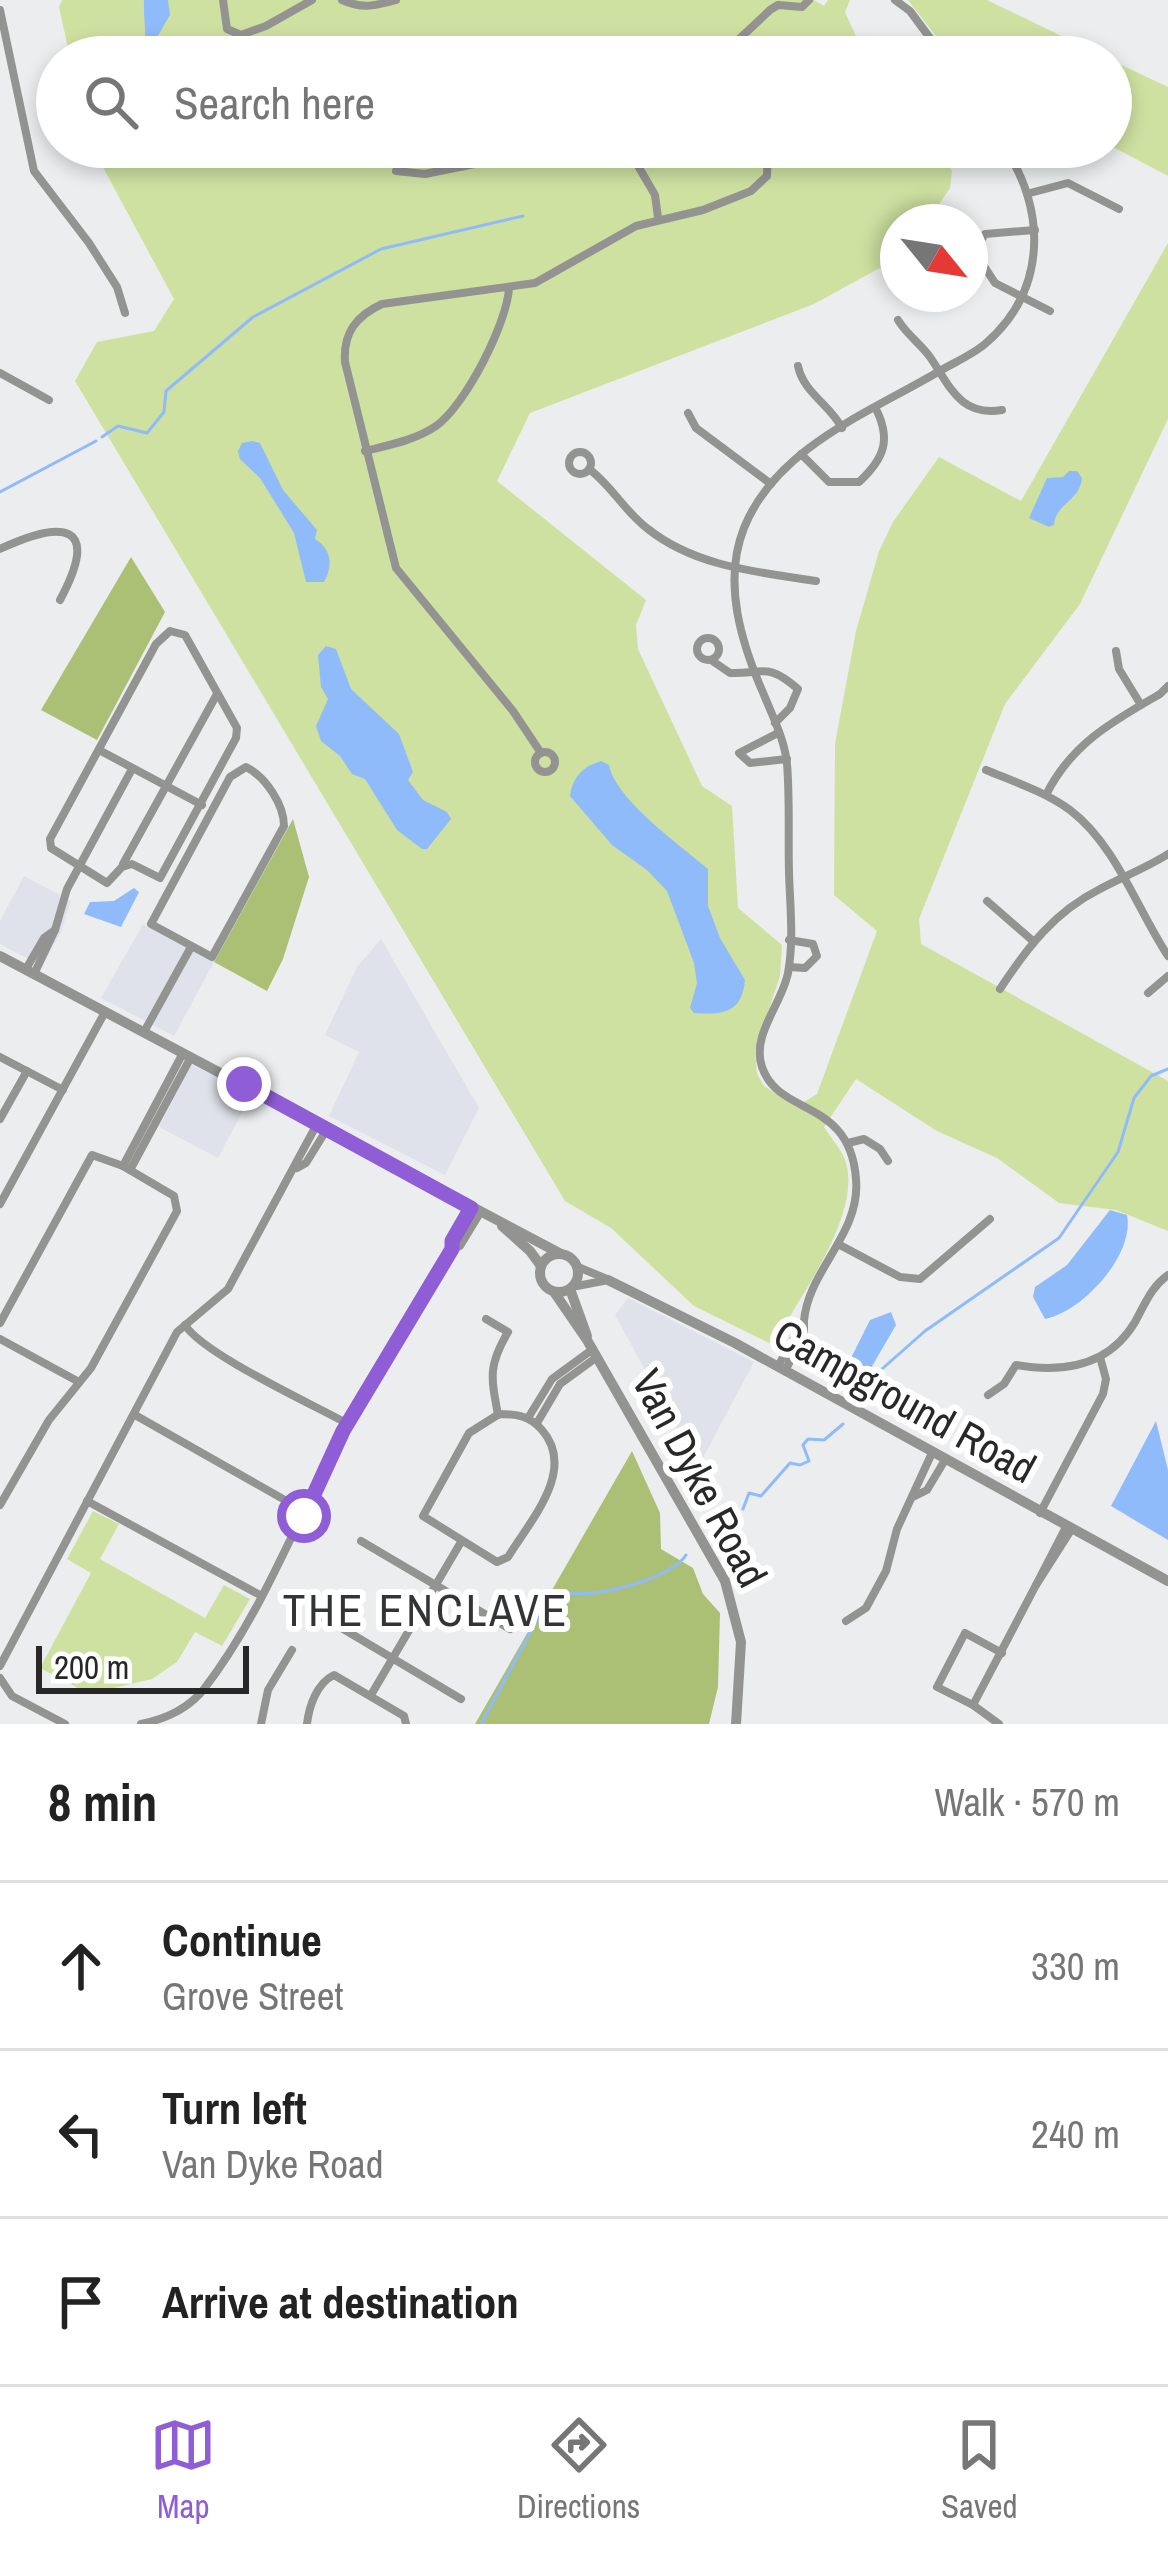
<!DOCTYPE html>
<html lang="en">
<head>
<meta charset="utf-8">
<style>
  :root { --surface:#fff; --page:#f2f2f2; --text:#222; --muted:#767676; --line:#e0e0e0; --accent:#8f5dd6 }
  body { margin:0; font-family:"Archivo Narrow",sans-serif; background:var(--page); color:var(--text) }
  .compass { position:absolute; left:880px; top:204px; width:108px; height:108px; border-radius:50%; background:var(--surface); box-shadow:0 6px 18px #0003; rotate:120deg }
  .scale { position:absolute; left:36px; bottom:30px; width:213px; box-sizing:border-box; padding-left:12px; border:6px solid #282828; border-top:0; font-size:33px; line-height:42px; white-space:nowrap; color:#282828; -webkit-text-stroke:9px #fff; paint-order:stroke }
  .stop { position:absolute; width:36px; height:36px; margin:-27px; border:9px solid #8f5dd6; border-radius:50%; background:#fff }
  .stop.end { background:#8f5dd6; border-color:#fff; box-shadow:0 3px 12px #0008 }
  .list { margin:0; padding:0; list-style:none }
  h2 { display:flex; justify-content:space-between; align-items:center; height:156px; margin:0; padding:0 48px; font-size:51px }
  h2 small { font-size:39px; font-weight:400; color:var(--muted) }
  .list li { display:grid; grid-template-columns:78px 1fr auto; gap:36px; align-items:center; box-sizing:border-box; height:168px; padding:0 48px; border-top:3px solid var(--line) }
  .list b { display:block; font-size:45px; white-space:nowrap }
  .list p { margin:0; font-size:39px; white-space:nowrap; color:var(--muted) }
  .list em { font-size:39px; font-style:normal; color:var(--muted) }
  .icon { flex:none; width:66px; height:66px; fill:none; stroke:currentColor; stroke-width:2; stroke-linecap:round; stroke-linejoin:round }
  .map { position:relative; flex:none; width:1168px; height:1724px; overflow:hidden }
  .search { position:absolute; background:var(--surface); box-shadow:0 6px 18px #0003; left:36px; right:36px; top:36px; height:132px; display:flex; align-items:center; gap:30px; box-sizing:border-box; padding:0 42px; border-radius:66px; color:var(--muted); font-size:45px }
  .sheet { height:660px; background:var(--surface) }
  nav { display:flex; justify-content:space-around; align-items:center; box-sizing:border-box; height:168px; border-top:3px solid var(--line); background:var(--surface); font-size:33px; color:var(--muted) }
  nav a { display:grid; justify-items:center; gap:6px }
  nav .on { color:var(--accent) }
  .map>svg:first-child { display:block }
  .built { fill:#dfe2ea }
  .green { fill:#cee1a1 }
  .forest { fill:#acc075 }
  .water { fill:#8fbbfa }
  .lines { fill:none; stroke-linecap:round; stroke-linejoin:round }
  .stream { stroke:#8fbbfa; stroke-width:3 }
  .minor { stroke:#939392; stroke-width:8 }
  .tertiary { stroke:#939392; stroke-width:10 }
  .route { stroke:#8f5dd6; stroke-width:15 }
  .labels { text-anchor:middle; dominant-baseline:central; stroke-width:12; stroke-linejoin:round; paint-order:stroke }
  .street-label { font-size:42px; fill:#282828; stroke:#fff }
  .neighbourhood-label { font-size:45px; letter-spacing:3px; fill:#333435; stroke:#fff }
</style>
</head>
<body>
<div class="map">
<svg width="1168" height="1724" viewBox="0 0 1168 1724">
  <rect width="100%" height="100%" fill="#ecedee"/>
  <g class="built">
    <path d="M24 876 71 901 61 932 42 966 0 944V921Z"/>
    <path d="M143 924 214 962 174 1036 101 998Z"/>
    <path d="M381 939 479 1108 445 1175 329 1116 359 1052 325 1035 357 967Z"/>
    <path d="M191 1064 251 1095 218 1158 159 1127Z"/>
    <path d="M628 1298 754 1362 698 1467 615 1315Z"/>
  </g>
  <g class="green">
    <path d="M62 0H814L824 6 828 0H850L845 12 860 45 871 57H70L59 7Z"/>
    <path d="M908 0H987L1105 57H952Z"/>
    <path d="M1111 60 1168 87V176L1111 146Z"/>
    <path d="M92 147H936L952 171 950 188 927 222H898V258L814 304 530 413 497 481 646 600 636 625 638 649 702 786 732 806 738 908 782 945 780 976 755 1051 757 1074 764 1086 796 1107 817 1094 877 931 834 895 835 744 856 631 879 551 893 522 939 457 1021 501 1168 243V419L1080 604 1005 704 919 919 921 944 1168 1081V1231L1116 1210 1059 1203 997 1158 937 1131 856 1079 824 1127C830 1137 841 1149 845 1160 864 1212 798 1299 773 1345L694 1306 611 1228 565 1201 75 381 97 342 154 331 174 299Z"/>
    <path d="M93 1511 119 1524 100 1559 205 1618 224 1585 250 1599 222 1646 195 1632 177 1662 152 1679 105 1690 78 1688 40 1668 91 1573 67 1559Z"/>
  </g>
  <g class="forest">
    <path d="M131 557 165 612 97 740 41 710Z"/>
    <path d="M293 819 309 877 283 959 267 991 214 962Z"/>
    <path d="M632 1451 660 1513 661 1549 693 1568 703 1594 720 1613 718 1687 709 1724H475Z"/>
  </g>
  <g class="water">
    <path d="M144 0H168L170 15 156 39 167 57H143C148 39 143 20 144 0Z"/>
    <path d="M252 441 260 443 283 490 317 530 315 539C332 549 333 566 324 582H306L294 533 260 478 240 459 238 451 242 443Z"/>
    <path d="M1069 471H1077L1082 478C1080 501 1055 504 1054 525L1049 527 1029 518 1047 478 1063 477Z"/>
    <path d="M326 646 336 649 351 689 399 734 413 772 408 780 423 800 447 812 451 819 427 849H422L397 830 365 779 352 774 340 756 321 741 316 726 328 699 321 687 318 655Z"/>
    <path d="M601 761 609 765C615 799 681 846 708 869V906L720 938 745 980C742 1013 723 1015 694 1013L690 1008 697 983 694 963 667 891 647 870 612 845 570 796C573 777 582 767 601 761Z"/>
    <path d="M134 888 139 892 121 927 84 914 90 902 114 901Z"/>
    <path d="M1110 1210 1127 1215C1135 1255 1082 1312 1045 1319L1033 1297 1035 1287 1067 1265Z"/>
    <path d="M891 1312 896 1325 871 1368 856 1375 849 1371 848 1364 870 1320Z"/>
    <path d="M1156 1421 1168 1470V1540L1111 1506Z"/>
  </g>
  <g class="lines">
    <g class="stream">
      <path d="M102 437 118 426 147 433 164 412 166 391 253 317 381 249 523 216"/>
      <path d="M0 492 96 441"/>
      <path d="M859 1395 874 1376 925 1331 1059 1238 1118 1152 1134 1098 1151 1076 1168 1069"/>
      <path d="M743 1509 749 1493 761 1496 790 1463 800 1465 809 1461 803 1445 808 1439 824 1440 843 1424"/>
      <path d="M481 1724 545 1605 560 1603 570 1593C598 1598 672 1578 686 1555"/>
    </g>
    <g class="minor">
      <path d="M223 0 227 29 241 35 266 26 312 0"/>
      <path d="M342 0C362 9 376 6 396 0"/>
      <path d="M895 0 910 11 944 57"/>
      <path d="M0 10 34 171 89 243 117 287 125 313"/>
      <path d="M720 57 770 10 778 5 802 7 809 0"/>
      <path d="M627 147 655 195 658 218"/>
      <path d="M396 171 425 174 559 147"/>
      <path d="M1030 193 1068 183 1119 209"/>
      <path d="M1035 230 985 234 974 251 995 283 1050 311"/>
      <path d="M898 320C907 335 920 343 930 357 950 386 960 417 1002 410"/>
      <path d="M798 366C803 392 830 405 842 428"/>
      <path d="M0 373 49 400"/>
      <path d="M688 413 696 428 771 484"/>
      <path d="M365 451C389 445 416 440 436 426 465 406 508 322 509 287"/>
      <circle cx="580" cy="463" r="11"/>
      <path d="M801 454 829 482H859C885 458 891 439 876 409"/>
      <path d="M589 469C612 486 625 512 648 529 696 567 758 572 816 581"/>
      <path d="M0 549C62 520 102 522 60 600"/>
      <path d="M170 631 185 635 237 728 236 738 160 878 132 864 122 867 107 883 51 848 50 839 156 644Z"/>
      <circle cx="708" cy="649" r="11"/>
      <path d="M1116 651 1119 669 1141 705"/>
      <path d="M711 660 730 673C764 674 767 662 798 689L790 708 775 723"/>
      <path d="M778 733 739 753 750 763 787 759"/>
      <path d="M99 750 202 805"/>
      <circle cx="545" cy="762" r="10"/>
      <path d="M541 753 513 711 396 568 345 362C343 333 356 316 382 304L535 283 636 226 703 210 751 191 767 176 768 147"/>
      <path d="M246 767C266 777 284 805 284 826L212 957 151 924 230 777Z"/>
      <path d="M986 770C1015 782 1045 792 1070 810 1116 845 1137 909 1168 956"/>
      <path d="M1046 795C1071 744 1113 721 1160 694L1168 686"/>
      <path d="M123 864 217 694"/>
      <path d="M987 901 1033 941"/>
      <path d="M55 930 67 889 132 769"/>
      <path d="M789 967 805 968 817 956 813 944 789 940"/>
      <path d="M26 969 44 938 55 930 35 972"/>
      <path d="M1000 989C1027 948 1054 912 1100 889 1122 877 1146 868 1168 854"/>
      <path d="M1148 993 1168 976"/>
      <path d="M144 1032 191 947"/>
      <path d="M0 1057 63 1090"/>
      <path d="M0 1119 27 1071"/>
      <path d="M848 1143 864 1139 880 1149 888 1161"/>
      <path d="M123 1166 183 1053"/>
      <path d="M297 1168 306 1163 327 1129"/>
      <path d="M130 1170 191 1057"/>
      <path d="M0 1204 105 1012"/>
      <path d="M838 1244 900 1277 920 1279 990 1219"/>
      <path d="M452 1249 460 1246 480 1213"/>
      <path d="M578 1267 607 1279"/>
      <path d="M572 1287 608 1280"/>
      <path d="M486 1319 508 1332C488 1366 491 1377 498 1415"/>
      <path d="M804 1321C808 1270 861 1234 856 1179 850 1098 779 1117 762 1067 751 1035 782 1004 788 973 794 941 790 905 789 873 788 837 790 800 787 764 785 741 773 717 764 695 742 645 722 583 744 528 776 448 868 413 938 372 953 363 972 355 985 344 1047 291 1047 210 1004 147"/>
      <path d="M0 1323 92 1155 123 1166 174 1196 177 1211 91 1368 49 1420 0 1505"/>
      <path d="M185 1325C203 1354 312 1404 348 1424"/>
      <path d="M0 1339 79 1382"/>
      <path d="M778 1366 804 1321V1334L785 1371"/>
      <path d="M988 1395 1004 1384 1016 1365C1063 1373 1109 1366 1135 1322 1145 1304 1151 1287 1168 1275"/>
      <path d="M499 1414C517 1414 530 1416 542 1430 577 1470 530 1521 508 1557L497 1562 423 1516 469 1433Z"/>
      <path d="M135 1415 306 1512"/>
      <path d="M528 1418 552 1379 593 1349"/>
      <path d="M537 1423 560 1384 597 1357"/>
      <path d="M915 1496 927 1490 945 1460"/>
      <path d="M87 1501 260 1595"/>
      <path d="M1040 1513 1103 1394 1106 1379 1100 1357"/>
      <path d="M1066 1527 1036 1585 1071 1530"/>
      <path d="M361 1541 510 1629"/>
      <path d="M318 1614 461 1699"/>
      <path d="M846 1621 866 1608 886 1571 897 1529 932 1453"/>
      <path d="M0 1666 177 1332 228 1289 317 1124"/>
      <path d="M0 1678 12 1696 65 1724"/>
      <path d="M371 1695 461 1542"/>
      <path d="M973 1705 1036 1585"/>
      <path d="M141 1724C166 1719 188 1709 204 1689 264 1611 298 1516 344 1430 376 1368 417 1309 452 1249V1241L471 1208"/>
      <path d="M261 1724 268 1690 292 1650"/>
      <path d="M307 1724C309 1706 317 1683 334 1675L404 1716 406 1724"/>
      <path d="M999 1724 973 1705 937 1687 965 1633 1002 1653"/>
    </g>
    <g class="tertiary">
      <path d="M0 956 561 1254"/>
      <path d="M502 1226 530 1251 541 1266"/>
      <circle cx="559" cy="1273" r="19"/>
      <path d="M608 1280 735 1343 1168 1581"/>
      <path d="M570 1289 587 1336"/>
      <path d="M554 1292 587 1340 725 1581 741 1642 736 1724"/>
    </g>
  </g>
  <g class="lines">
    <path class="route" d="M244 1084 471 1208 452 1241V1249L343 1431 304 1516"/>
  </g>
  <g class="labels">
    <g class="street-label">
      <text transform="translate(905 1401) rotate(29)">Campground Road</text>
      <text transform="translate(700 1478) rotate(62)">Van Dyke Road</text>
    </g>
    <g class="neighbourhood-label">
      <text x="426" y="1609">THE ENCLAVE</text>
    </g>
  </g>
</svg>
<svg class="compass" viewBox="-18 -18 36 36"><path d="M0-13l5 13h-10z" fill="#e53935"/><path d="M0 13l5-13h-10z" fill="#767676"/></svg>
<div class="scale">200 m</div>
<div class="stop" style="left:304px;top:1516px"></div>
<div class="stop end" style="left:244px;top:1084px"></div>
<div class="search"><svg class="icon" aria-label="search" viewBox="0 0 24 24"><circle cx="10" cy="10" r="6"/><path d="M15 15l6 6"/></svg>Search here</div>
</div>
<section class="sheet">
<h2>8 min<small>Walk · 570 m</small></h2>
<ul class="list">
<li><svg class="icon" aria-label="ahead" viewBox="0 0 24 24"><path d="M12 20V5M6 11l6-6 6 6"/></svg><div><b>Continue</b><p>Grove Street</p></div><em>330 m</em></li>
<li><svg class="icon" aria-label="left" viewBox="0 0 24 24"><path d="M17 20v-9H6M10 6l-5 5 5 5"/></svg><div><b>Turn left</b><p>Van Dyke Road</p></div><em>240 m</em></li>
<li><svg class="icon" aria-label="arrive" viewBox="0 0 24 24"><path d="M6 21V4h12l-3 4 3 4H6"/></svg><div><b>Arrive at destination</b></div></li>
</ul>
</section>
<nav>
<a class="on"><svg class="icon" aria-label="map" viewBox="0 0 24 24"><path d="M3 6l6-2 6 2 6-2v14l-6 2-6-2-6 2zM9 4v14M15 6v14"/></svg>Map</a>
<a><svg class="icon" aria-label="directions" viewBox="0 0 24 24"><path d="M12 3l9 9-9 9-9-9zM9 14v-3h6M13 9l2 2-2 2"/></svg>Directions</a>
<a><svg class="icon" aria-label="saved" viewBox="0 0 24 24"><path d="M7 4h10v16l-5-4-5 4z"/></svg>Saved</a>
</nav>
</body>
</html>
